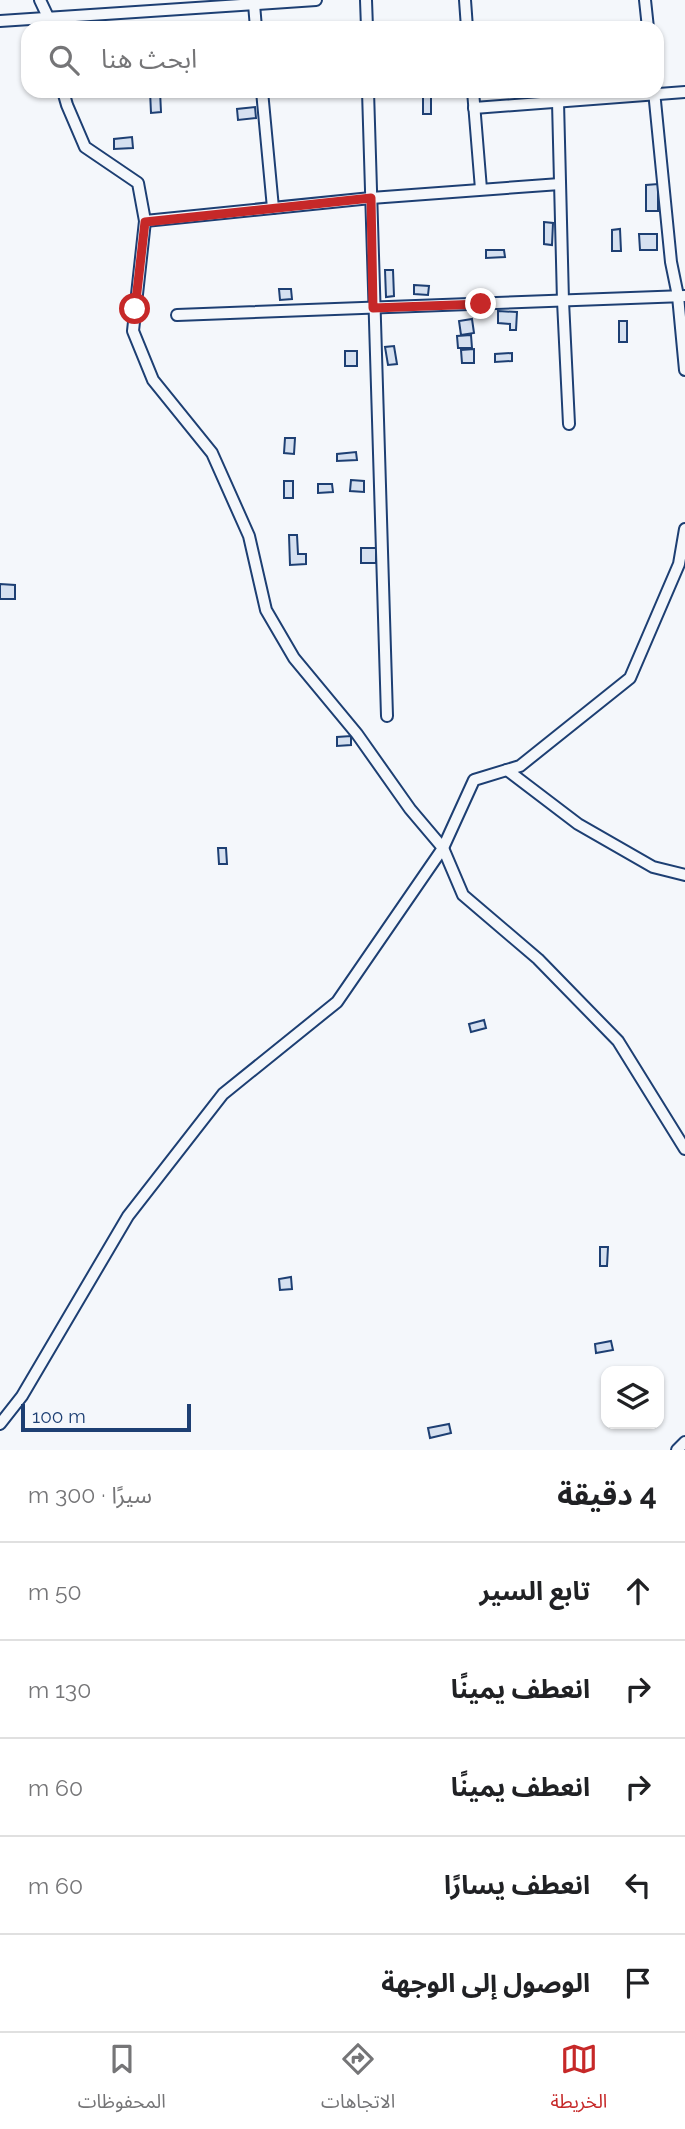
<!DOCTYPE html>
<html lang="ar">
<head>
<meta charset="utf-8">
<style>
  :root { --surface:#fff; --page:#f2f2f2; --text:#202124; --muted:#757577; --line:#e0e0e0; --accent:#c62828 }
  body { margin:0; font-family:Raleway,"Noto Sans Arabic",sans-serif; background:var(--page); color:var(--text); direction:rtl }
  .controls { position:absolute; right:21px; bottom:21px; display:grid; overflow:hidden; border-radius:14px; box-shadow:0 2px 5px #0004 }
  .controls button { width:63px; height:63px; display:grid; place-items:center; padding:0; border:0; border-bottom:2px solid var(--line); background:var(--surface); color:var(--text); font:35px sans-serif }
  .scale { position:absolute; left:21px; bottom:18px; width:170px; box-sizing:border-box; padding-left:7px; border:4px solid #1d3f73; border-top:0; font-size:19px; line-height:24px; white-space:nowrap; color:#1d3f73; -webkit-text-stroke:5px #f4f7fb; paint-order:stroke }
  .stop { position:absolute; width:21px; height:21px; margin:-16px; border:5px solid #c62828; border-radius:50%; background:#fff }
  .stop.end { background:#c62828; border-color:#fff; box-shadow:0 2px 7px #0008 }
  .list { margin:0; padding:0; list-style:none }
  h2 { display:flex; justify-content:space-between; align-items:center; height:91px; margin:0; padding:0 28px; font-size:30px }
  h2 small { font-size:23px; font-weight:400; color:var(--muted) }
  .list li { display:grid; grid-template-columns:46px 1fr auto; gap:21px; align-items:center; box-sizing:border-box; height:98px; padding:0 28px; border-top:2px solid var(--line) }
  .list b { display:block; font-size:26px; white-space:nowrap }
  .list em { font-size:23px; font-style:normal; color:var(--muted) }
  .icon { flex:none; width:38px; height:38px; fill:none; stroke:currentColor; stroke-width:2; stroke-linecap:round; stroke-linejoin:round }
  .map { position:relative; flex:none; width:685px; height:1450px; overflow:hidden; direction:ltr }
  .search { position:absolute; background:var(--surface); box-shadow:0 2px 5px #0004; left:21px; right:21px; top:21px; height:77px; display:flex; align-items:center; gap:18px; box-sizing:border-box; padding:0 24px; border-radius:21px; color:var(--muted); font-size:26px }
  .sheet { height:581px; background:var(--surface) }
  nav { display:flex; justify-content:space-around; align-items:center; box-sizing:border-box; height:98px; border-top:2px solid var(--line); background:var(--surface); font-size:19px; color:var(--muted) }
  nav a { display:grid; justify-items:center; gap:4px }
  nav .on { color:var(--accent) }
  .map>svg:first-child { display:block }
  .building { fill:#d5e0f0; stroke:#1d3f73; stroke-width:2 }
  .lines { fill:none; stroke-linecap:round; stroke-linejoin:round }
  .street-casing { stroke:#1d3f73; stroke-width:14 }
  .street { stroke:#f4f7fb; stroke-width:10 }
  .route { stroke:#c62828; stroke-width:9 }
</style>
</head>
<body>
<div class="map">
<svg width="685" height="1450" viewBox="0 0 685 1450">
  <rect width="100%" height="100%" fill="#f4f7fb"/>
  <g class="building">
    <path d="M150 91H160L161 112 151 113Z"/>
    <rect x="423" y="95" width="8" height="19"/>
    <path d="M255 107 256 118 238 120 237 109Z"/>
    <path d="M132 137 133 148 114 149V139Z"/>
    <path d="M658 184V211H646V185Z"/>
    <path d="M544 222 553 223 552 245 544 244Z"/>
    <path d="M620 229 621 251H612V230Z"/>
    <path d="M639 234H657V250H640Z"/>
    <path d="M486 250H504L505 257 486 258Z"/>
    <path d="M385 270H393L394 296 386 297Z"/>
    <path d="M414 285 429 286 428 295 414 294Z"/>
    <path d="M279 289H291L292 299 280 300Z"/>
    <path d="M498 311 517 312 516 330H510V324L498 323Z"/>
    <path d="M472 319 474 333 461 335 459 321Z"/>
    <rect x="619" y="321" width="8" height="21"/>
    <path d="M471 335 472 348H458L457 336Z"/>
    <path d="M394 346 397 364 388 365 385 347Z"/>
    <path d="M474 349V363H462L461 350Z"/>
    <rect x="345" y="351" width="12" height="15"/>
    <path d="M512 353V361L495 362V354Z"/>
    <path d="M285 438H295L294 454 284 453Z"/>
    <path d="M356 452 357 460 337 461V454Z"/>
    <path d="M351 480 364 481V492L350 491Z"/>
    <rect x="284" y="481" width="9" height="17"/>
    <path d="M318 484H332L333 492 318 493Z"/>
    <path d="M289 535H297L298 554H306V564L290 565Z"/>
    <rect x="361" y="548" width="15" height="15"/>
    <path d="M0 584 15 585V599H0Z"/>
    <path d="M351 736V745L337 746V737Z"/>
    <path d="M218 848H226L227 864H219Z"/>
    <path d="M484 1020 486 1028 471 1032 469 1024Z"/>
    <path d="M600 1247H608L607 1266H600Z"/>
    <path d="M291 1277 292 1289 280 1290 279 1279Z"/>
    <path d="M611 1341 613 1350 596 1353 595 1344Z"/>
    <path d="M449 1424 451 1433 430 1438 428 1428Z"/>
  </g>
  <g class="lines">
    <defs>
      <g id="street">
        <path d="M40 0 48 17 50 28"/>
        <path d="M366 0 367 28"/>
        <path d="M465 0 467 28"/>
        <path d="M645 0 648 28"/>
        <path d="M254 4 256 28"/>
        <path d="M0 21 316 0"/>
        <path d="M63 91 67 105 85 147 138 183 145 221 133 331 153 380 212 453 249 536 266 610 294 658 357 734 410 809 443 848 463 895 538 959 618 1041 685 1149"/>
        <path d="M262 91 273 208"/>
        <path d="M368 91C373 299 382 508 387 716"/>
        <path d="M473 91 481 189"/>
        <path d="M654 91 671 262 678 296 685 370"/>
        <path d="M558 102 563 301 569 424"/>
        <path d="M474 108 685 92"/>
        <path d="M145 221 371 198 560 184"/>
        <path d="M177 315 685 296"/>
        <path d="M507 770 578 824 653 867 685 875"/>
        <path d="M0 1424 22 1396 128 1216 223 1094 337 1002 443 848 474 780 520 766 630 678 679 564 685 529"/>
        <path d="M677 1450 685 1442"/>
      </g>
    </defs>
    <use href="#street" class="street-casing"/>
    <use href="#street" class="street"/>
  </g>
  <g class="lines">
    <path class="route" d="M135 309 145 222 371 198 373 308 481 304"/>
  </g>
</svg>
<div class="controls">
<button><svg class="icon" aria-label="layers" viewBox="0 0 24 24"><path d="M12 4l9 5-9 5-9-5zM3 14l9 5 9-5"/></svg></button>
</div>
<div class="scale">100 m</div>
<div class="stop" style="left:135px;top:309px"></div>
<div class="stop end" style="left:481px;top:304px"></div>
<div class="search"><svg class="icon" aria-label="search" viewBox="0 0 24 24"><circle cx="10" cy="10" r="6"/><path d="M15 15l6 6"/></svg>ابحث هنا</div>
</div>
<section class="sheet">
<h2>4 دقيقة<small>سيرًا · 300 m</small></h2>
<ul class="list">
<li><svg class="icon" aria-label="ahead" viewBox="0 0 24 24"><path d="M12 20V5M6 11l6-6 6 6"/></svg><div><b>تابع السير</b></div><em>50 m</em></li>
<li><svg class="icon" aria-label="right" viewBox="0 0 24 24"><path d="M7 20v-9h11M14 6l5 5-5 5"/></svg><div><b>انعطف يمينًا</b></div><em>130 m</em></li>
<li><svg class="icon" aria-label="right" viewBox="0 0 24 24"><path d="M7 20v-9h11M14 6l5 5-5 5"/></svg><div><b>انعطف يمينًا</b></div><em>60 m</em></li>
<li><svg class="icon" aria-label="left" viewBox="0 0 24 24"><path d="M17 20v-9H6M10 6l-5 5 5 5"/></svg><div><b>انعطف يسارًا</b></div><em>60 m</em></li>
<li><svg class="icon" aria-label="arrive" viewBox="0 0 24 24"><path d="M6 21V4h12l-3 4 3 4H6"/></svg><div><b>الوصول إلى الوجهة</b></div></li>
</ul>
</section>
<nav>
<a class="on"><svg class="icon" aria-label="map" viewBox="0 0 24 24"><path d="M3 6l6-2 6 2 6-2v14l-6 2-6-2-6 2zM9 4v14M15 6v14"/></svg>الخريطة</a>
<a><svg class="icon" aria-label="directions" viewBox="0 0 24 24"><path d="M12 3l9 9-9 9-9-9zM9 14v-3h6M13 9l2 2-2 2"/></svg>الاتجاهات</a>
<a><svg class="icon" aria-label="saved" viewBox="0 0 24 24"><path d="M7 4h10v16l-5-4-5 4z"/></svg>المحفوظات</a>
</nav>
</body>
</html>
